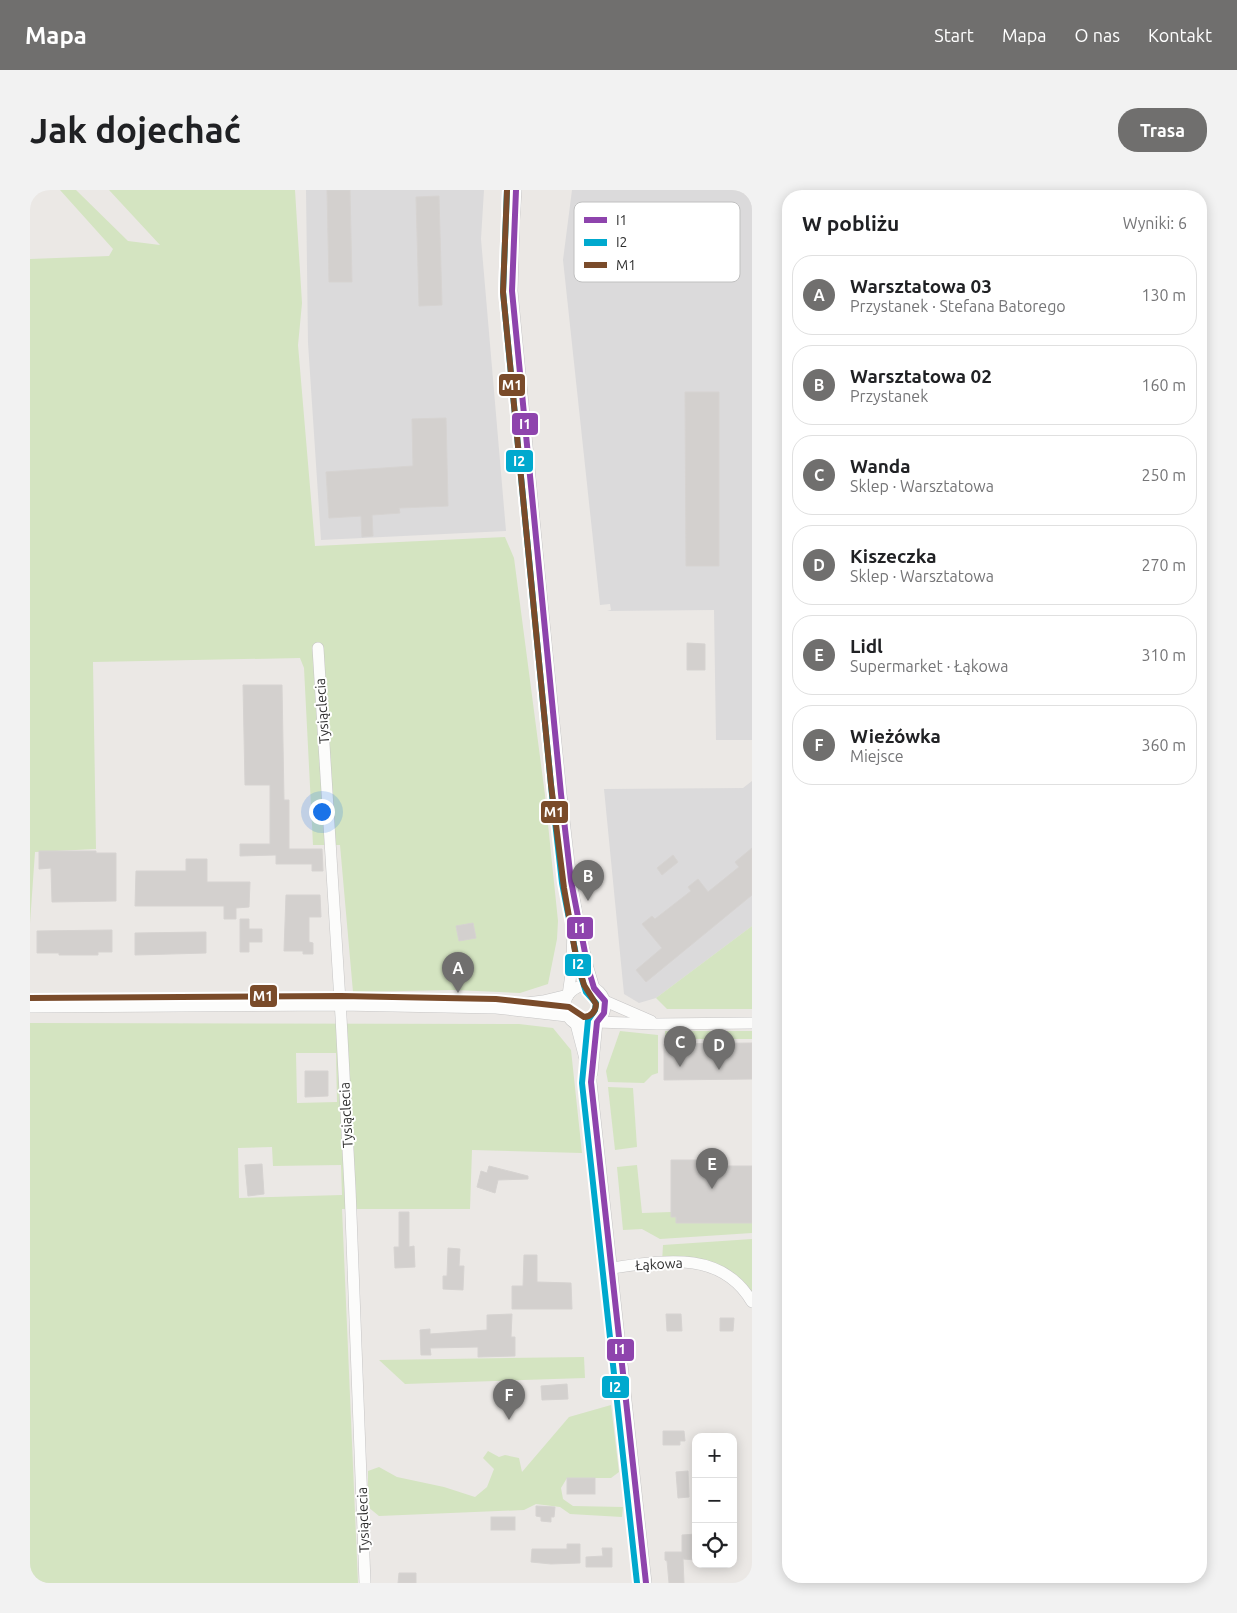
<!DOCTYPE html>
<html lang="pl">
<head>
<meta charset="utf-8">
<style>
  :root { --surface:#fff; --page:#f2f2f2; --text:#202124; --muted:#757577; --line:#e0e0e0; --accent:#706f6e }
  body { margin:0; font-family:Ubuntu,sans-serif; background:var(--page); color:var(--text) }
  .controls { position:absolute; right:15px; bottom:15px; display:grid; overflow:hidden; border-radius:10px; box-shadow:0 2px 12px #0003 }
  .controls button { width:45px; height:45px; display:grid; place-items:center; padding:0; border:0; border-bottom:1px solid var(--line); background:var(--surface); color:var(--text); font:25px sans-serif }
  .you { position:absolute; left:291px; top:621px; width:18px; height:18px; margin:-12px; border:4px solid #fff; border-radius:50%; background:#1a73e8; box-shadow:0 0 0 8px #1a73e833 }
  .badge { display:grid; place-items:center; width:32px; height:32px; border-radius:50%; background:var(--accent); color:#fff; font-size:16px; font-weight:700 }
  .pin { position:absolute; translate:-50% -41px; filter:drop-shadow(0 1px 2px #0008) }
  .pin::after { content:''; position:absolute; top:26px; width:18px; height:15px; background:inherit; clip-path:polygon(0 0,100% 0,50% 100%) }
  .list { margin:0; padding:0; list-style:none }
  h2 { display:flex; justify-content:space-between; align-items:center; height:65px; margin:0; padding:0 20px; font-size:21px }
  h2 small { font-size:16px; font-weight:400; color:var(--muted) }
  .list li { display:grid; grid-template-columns:32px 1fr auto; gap:15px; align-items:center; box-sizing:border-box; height:80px; margin:0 10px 10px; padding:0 10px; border:1px solid var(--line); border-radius:20px }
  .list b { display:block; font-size:19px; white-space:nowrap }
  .list p { margin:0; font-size:16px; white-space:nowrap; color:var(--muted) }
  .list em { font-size:16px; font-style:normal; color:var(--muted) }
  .icon { flex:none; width:28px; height:28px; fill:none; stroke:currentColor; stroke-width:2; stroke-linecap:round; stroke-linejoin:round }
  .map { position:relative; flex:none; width:722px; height:1393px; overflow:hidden; border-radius:20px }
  header { display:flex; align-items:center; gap:30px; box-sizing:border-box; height:70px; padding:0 25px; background:var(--accent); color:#fff }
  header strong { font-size:24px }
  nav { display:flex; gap:28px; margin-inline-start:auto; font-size:18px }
  .intro { display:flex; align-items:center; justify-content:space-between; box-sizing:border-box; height:120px; padding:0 30px }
  h1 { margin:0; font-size:35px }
  .button { padding:12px 22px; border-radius:20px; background:var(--accent); color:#fff; font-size:18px; font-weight:700 }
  main { display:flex; gap:30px; padding:0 30px }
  aside { flex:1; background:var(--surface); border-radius:20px; box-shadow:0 2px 12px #0003 }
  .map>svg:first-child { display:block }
  .industrial { fill:#dbdadb }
  .green { fill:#d4e4c1; fill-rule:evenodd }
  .building { fill:#d3d0ce; stroke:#d6d3d1 }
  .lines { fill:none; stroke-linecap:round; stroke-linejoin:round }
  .minor-casing { stroke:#c6c5c5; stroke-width:12 }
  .minor { stroke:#fcfcfb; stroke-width:11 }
  .bus-1-casing { stroke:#fff; stroke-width:10 }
  .bus-2-casing { stroke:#fff; stroke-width:10 }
  .bus-3-casing { stroke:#fff; stroke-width:10 }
  .bus-1 { stroke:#8e44ad; stroke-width:6 }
  .bus-2 { stroke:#00a9ce; stroke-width:6 }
  .bus-3 { stroke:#7a4b2a; stroke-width:6 }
  .labels { text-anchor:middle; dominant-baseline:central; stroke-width:4; stroke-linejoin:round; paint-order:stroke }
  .street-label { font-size:14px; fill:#2e2e2e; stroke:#fff }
  .key { fill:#fff; stroke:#c0c0c0; stroke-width:1 }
  .key-label { font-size:14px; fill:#2e2e2e }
  .line-badge { stroke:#fff; stroke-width:2 }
  .badge-label { font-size:14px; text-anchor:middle; font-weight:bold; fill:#fff }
</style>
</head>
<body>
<header>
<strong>Mapa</strong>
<nav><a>Start</a><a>Mapa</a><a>O nas</a><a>Kontakt</a></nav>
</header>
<div class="intro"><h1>Jak dojechać</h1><a class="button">Trasa</a></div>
<main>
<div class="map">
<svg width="722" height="1393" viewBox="0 0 722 1393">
  <rect width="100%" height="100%" fill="#ebe8e5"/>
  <g class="industrial">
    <path d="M276 0H454L451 49 476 341 291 350 278 153Z"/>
    <path d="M542 0H722V550H686L684 420 577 421 581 420 580 414 570 415 533 70Z"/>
    <path d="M722 591V736L626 808 609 813 594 804 574 599 713 598Z"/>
  </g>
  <g class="green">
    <path d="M30 0H46L98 51 130 55 79 0H265L272 113 268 155 285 356 475 347 484 368 515 605 528 731 527 749 518 794 490 803 425 800 323 802 310 655H283L274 478 270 468 63 472 66 659 5 662 0 733V69L79 66 83 59Z"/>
    <path d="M722 736V819H637L626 808Z"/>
    <path d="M0 833 489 834 523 838 541 860 552 963 442 960 440 1019H312L328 1393H0ZM266 863H306L307 912 267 913ZM242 957 243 976 311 975 312 1005 209 1008 208 958Z"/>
    <path d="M590 841 628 845V883L622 885 614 893 578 892 576 881Z"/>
    <rect x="635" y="841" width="87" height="8"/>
    <path d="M578 897 603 898 607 957 585 960Z"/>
    <path d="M607 975 612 1023 641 1022V1027H646V1033H722V1043L630 1049 612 1039 593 1040 587 977Z"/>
    <path d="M722 1049V1112L686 1079 632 1072 633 1055Z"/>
    <path d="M554 1167 555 1188 375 1194 349 1170Z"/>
    <path d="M581 1215 589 1282 581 1288H537L531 1298 533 1309 543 1316 593 1317 592 1327 540 1324 530 1317 506 1314 494 1320 349 1326 338 1317V1281L349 1277 367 1287 414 1297 445 1307 457 1297 464 1279 453 1268 458 1261 469 1267 475 1265 489 1268 492 1282 539 1227Z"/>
  </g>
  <g class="building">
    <path d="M297 0H320L322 92H299Z"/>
    <path d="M409 6 412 115 389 116 386 7Z"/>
    <path d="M655 202H689V376H656Z"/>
    <path d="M416 228 418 316 369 318 370 323 342 325 343 346 332 347 331 326 299 328 296 282 383 276 382 229Z"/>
    <path d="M657 453 675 454V480H657Z"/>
    <path d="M213 495H252L254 610H259V659H292L293 681H282V674H246V665L210 666V654H240V595H215Z"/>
    <path d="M722 658V705L616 792 606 780 632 758 612 734 622 726 625 729 661 701 658 697 668 689 678 702 709 677 705 672Z"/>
    <path d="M9 661H66V663H86V711L22 712 21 678 9 679Z"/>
    <path d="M643 665 648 672 632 685 627 678Z"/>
    <path d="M156 669H177V692H220L219 717 206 718V729H194V716H105L106 681H156Z"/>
    <path d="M256 705H290L291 727H279V752L283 753V764H273V761H254Z"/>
    <path d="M210 729H219V739H232V752H219V762H210Z"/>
    <path d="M443 733 446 748 429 751 426 736Z"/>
    <path d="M82 740V762H68V765H29V763H7V741Z"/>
    <path d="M176 742V763L105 765V743Z"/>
    <path d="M722 853V889L634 890V854Z"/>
    <path d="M275 881H298V906L275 907Z"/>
    <path d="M641 970H679V976H722V1033H646V1027H641Z"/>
    <path d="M232 974 234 1004 218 1006 215 975Z"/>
    <path d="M459 976 498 986V989L468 990 465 1003 447 997 451 981 457 983Z"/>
    <path d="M369 1022H379V1057L384 1056 385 1077 365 1078 364 1057H369Z"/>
    <path d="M418 1058 430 1059 429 1076H434L433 1100 413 1099V1086H417Z"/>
    <path d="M494 1065H507V1092L541 1093 542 1119H482V1096H493Z"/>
    <path d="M482 1124 481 1147H485V1166L448 1167V1157L400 1158 401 1165H391L390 1140 400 1139V1144L457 1140V1125Z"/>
    <path d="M636 1124H651L652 1141H637Z"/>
    <path d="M690 1128H704L703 1141H690Z"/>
    <path d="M537 1194 538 1209 512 1210 511 1196Z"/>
    <path d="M633 1241H654L655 1251H650V1255H633Z"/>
    <path d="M658 1281 659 1307 648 1308 646 1282Z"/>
    <rect x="537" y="1288" width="28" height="16"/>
    <path d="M506 1316 525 1317 524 1327H521V1332L511 1331V1327L506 1326Z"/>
    <rect x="461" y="1327" width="24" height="13"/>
    <path d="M666 1344V1370L653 1369 654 1393H639L637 1371 635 1370V1362H652V1345Z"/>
    <path d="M537 1354H550V1373L521 1374 501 1372 502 1359H537Z"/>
    <path d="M572 1358H582V1377H556V1367L573 1366Z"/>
    <path d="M369 1383H386V1393H368Z"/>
  </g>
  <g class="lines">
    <defs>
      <g id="minor">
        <path d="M486 0 484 30 482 101 512 412 531 604 541 691 551 748 558 778 564 798"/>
        <path d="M288 458 311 827 320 998 335 1393"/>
        <circle cx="555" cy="816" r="20"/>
        <path d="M538 805 542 777 543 733"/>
        <path d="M575 811 621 831"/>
        <path d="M481 815 513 811 538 805"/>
        <path d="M0 817 311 815 466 818 537 826"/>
        <path d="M567 832 627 834 722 833"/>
        <path d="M546 834 561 892 616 1393"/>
        <path d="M562 883 567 832"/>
        <path d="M582 1078C632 1071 691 1059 722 1112"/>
      </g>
    </defs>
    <use href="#minor" class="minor-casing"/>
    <use href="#minor" class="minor"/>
    <defs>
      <path id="bus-1" d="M486 0 482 101 531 604 541 691 558 778 564 798 575 811 574 823 567 832 561 892 616 1393"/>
      <path id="bus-2" d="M477 0 473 102 522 605 532 693 549 780 556 802 566 813 565 820 558 830 552 893 607 1393"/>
      <path id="bus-3" d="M0 808 311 806 466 809 539 817 554 827C561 827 566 821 566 814L554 795 546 767 534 698 521 595 473 102 477 0"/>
    </defs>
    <use href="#bus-1" class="bus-1-casing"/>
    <use href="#bus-2" class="bus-2-casing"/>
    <use href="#bus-3" class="bus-3-casing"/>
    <use href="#bus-1" class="bus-1"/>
    <use href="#bus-2" class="bus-2"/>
    <use href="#bus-3" class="bus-3"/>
  </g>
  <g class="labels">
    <g class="street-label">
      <text transform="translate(292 521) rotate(-94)">Tysiąclecia</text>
      <text transform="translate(316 925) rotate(-93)">Tysiąclecia</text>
      <text transform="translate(629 1074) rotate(-3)">Łąkowa</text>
      <text transform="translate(333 1330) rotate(-92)">Tysiąclecia</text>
    </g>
  </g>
  <rect x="544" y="12" width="166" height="80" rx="8" class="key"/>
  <rect x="554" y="27" width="23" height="6" fill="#8e44ad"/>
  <rect x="554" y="49" width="23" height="7" fill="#00a9ce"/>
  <rect x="554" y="72" width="23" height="6" fill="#7a4b2a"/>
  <g class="key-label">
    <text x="586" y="35">I1</text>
    <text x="586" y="57">I2</text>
    <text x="586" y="80">M1</text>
  </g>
  <g class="line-badge">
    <rect x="468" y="183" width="28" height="24" rx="5" fill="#7a4b2a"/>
    <rect x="481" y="222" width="28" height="24" rx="5" fill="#8e44ad"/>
    <rect x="475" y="259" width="29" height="24" rx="5" fill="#00a9ce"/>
    <rect x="510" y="610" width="29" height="24" rx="5" fill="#7a4b2a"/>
    <rect x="536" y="726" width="28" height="24" rx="5" fill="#8e44ad"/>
    <rect x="534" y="763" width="28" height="24" rx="5" fill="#00a9ce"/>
    <rect x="219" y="794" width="29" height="24" rx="5" fill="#7a4b2a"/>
    <rect x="576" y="1148" width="29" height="24" rx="5" fill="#8e44ad"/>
    <rect x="571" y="1185" width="29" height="24" rx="5" fill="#00a9ce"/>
  </g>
  <g class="badge-label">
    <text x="482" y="200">M1</text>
    <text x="495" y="239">I1</text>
    <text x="489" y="276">I2</text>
    <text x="524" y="627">M1</text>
    <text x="550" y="743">I1</text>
    <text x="548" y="779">I2</text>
    <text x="233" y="811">M1</text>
    <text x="590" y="1164">I1</text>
    <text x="585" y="1202">I2</text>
  </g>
</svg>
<div class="controls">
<button>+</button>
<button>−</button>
<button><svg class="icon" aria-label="locate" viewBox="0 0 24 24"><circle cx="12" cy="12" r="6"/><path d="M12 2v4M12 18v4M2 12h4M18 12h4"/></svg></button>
</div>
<div class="you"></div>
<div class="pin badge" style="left:428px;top:803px">A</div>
<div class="pin badge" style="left:558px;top:711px">B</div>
<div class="pin badge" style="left:650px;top:877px">C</div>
<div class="pin badge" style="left:689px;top:880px">D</div>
<div class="pin badge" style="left:682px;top:999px">E</div>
<div class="pin badge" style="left:479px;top:1230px">F</div>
</div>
<aside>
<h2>W pobliżu<small>Wyniki: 6</small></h2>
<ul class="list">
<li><span class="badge">A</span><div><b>Warsztatowa 03</b><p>Przystanek · Stefana Batorego</p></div><em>130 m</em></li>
<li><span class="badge">B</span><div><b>Warsztatowa 02</b><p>Przystanek</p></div><em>160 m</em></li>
<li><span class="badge">C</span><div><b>Wanda</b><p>Sklep · Warsztatowa</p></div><em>250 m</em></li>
<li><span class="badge">D</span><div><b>Kiszeczka</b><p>Sklep · Warsztatowa</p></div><em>270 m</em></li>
<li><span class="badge">E</span><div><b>Lidl</b><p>Supermarket · Łąkowa</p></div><em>310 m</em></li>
<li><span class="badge">F</span><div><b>Wieżówka</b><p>Miejsce</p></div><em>360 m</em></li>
</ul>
</aside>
</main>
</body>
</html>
